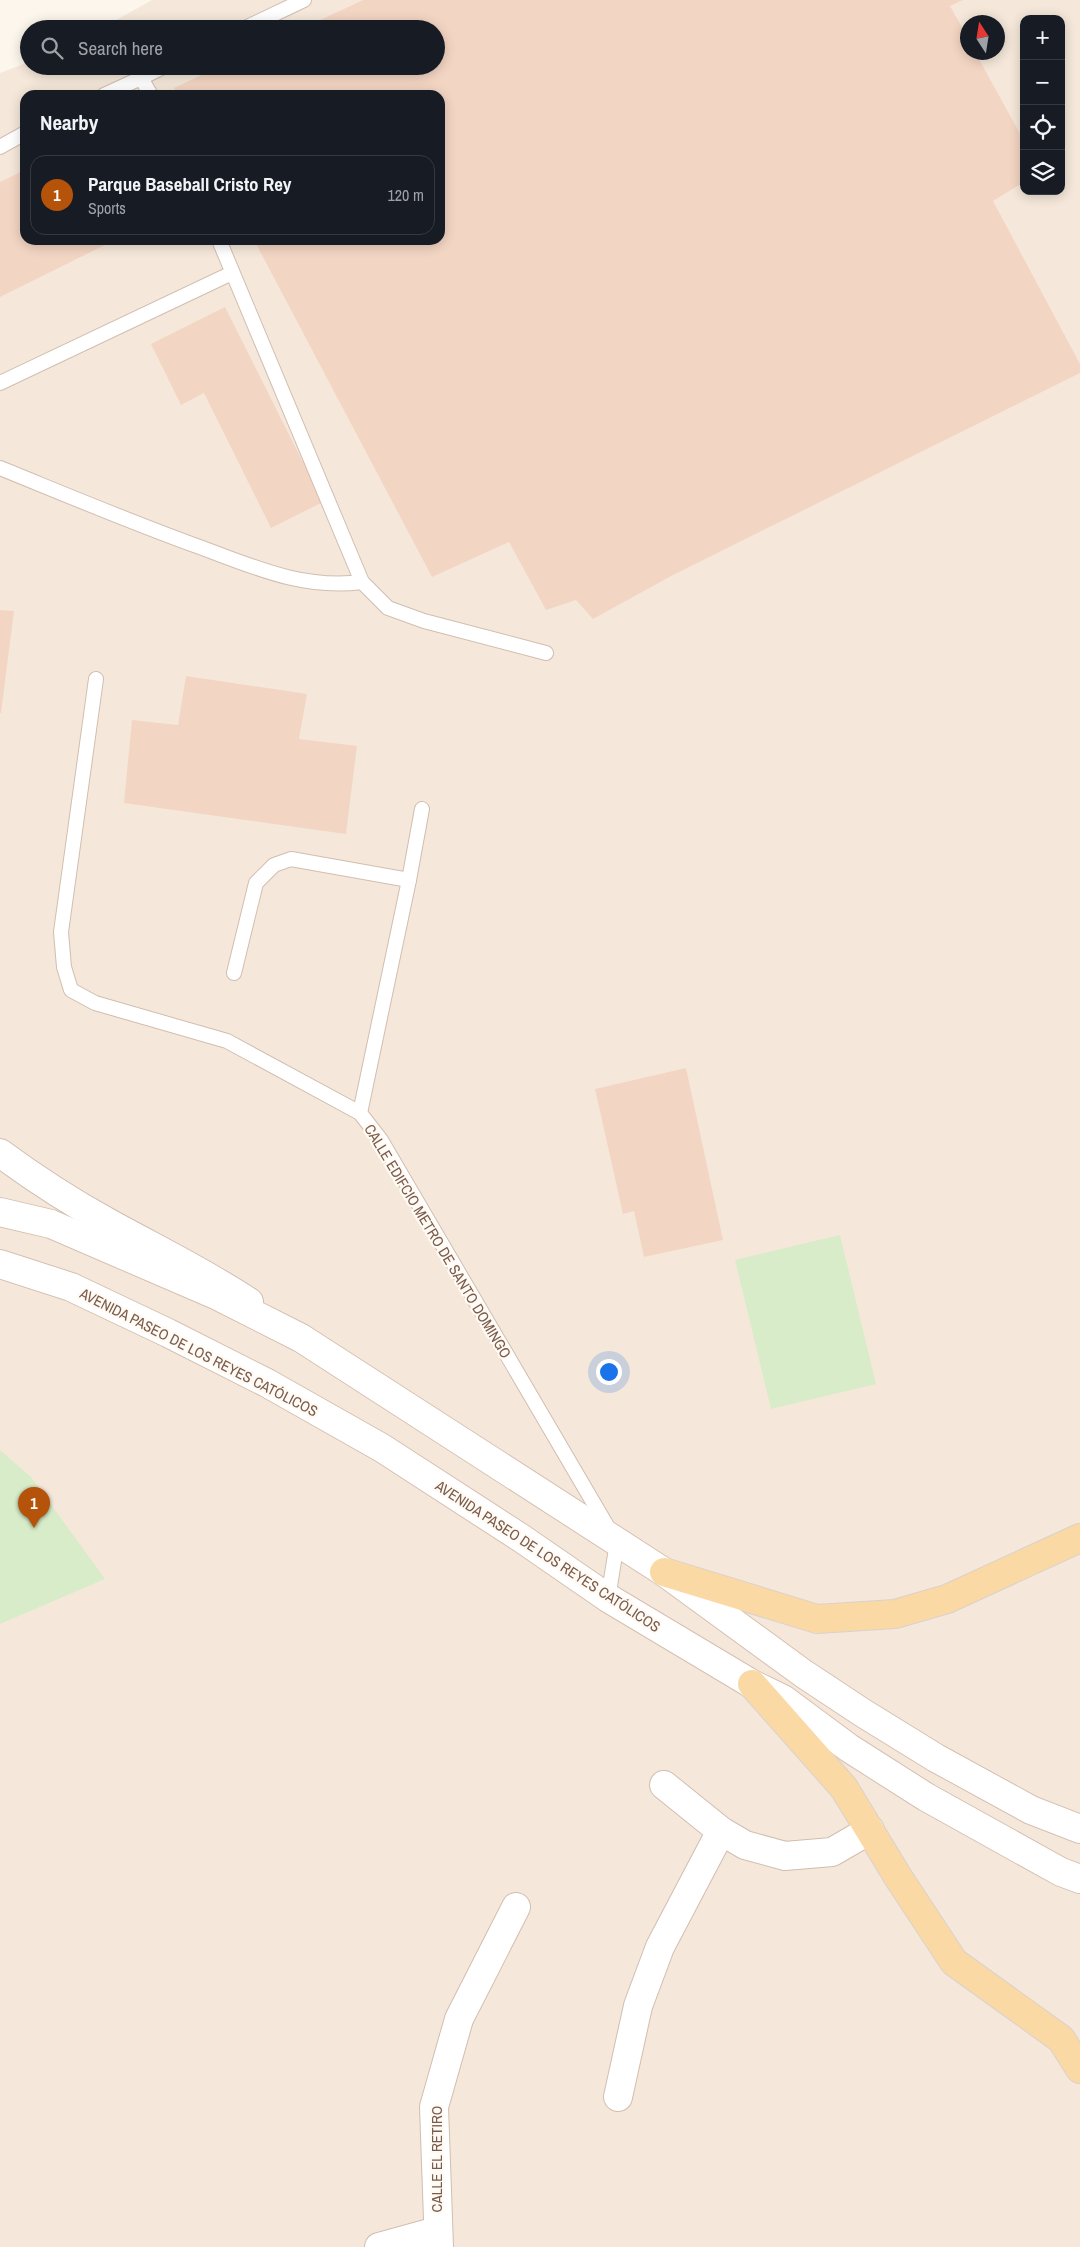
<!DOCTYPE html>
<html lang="en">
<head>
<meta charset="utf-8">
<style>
  :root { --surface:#171b24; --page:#242831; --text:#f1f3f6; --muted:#9ea1a6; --line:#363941; --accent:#b45309 }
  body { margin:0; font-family:"Archivo Narrow",sans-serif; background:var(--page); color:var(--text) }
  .controls { position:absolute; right:15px; top:15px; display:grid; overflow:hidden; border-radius:10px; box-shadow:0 2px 12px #0003 }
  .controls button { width:45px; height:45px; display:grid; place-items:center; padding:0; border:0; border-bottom:1px solid var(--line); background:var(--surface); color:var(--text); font:25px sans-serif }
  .compass { position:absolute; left:960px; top:15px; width:45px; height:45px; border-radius:50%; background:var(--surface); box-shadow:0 2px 12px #0003; rotate:348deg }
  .you { position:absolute; left:608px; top:1371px; width:18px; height:18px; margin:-12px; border:4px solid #fff; border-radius:50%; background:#1a73e8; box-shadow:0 0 0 8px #1a73e833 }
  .badge { display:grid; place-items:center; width:32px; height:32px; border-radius:50%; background:var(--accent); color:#fff; font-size:16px; font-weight:700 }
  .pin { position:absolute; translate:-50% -41px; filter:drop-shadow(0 1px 2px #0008) }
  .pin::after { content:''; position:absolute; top:26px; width:18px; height:15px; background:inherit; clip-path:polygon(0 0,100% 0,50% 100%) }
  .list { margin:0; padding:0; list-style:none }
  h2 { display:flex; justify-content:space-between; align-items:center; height:65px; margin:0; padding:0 20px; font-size:21px }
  h2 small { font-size:16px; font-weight:400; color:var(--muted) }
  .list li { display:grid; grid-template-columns:32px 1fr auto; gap:15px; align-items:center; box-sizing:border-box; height:80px; margin:0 10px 10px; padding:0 10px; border:1px solid var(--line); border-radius:15px }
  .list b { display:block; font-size:19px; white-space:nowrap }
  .list p { margin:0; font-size:16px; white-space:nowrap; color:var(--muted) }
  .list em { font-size:16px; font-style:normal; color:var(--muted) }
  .icon { flex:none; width:28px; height:28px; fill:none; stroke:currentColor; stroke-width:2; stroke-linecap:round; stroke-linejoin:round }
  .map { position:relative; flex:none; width:1080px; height:2247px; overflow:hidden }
  .search { position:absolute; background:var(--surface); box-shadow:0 2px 12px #0003; left:20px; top:20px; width:425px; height:55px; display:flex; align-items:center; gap:12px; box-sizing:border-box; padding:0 18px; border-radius:28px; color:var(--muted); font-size:19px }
  .panel { position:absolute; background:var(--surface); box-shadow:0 2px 12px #0003; left:20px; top:90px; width:425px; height:155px; border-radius:15px }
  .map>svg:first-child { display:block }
  .residential { fill:#f5e8da; fill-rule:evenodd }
  .green { fill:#d8ecc9 }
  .building { fill:#f3d5c3 }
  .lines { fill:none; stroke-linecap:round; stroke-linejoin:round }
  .service-casing { stroke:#d1beb0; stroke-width:16 }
  .minor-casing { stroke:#d1beb0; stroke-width:30 }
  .secondary-casing { stroke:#d6c0b0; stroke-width:30 }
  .primary-casing { stroke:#dad1cd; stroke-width:30 }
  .service { stroke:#fff; stroke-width:14 }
  .minor { stroke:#fff; stroke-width:28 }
  .secondary { stroke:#fff; stroke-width:28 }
  .primary { stroke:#fbd9a5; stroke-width:28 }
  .labels { text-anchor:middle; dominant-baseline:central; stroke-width:4.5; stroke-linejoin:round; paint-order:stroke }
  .street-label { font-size:15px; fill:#7a5c4d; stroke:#fffaf3 }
</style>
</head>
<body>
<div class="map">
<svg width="1080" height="2247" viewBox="0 0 1080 2247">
  <rect width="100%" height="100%" fill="#fdf6ec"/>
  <path class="residential" d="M152 0H1080V2247H0V73L29 62V66H436V29H100ZM1024 19H1061V191H1024ZM968 22H998V52H968ZM25 95H440V240H25Z"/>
  <g class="green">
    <path d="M840 1235 876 1384 771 1409 735 1260Z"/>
    <path d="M0 1450 31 1477 105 1579 0 1624Z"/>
  </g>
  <g class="building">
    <path d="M363 0H963L950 6 968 38V52H975L1024 141V182L993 201 1080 364V373L673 575 593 619 576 600 546 610 509 542 432 577 254 240H440V95H177L174 88 221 66H436V29H301Z"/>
    <path d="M25 170V240H115L0 297V182Z"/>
    <path d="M225 307 323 502 271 528 204 393 181 405 151 344Z"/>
    <path d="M0 610 14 611 1 713H0Z"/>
    <path d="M186 676 307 694 299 739 357 746 346 834 124 803 132 720 178 725Z"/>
    <path d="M686 1068 723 1240 644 1257 634 1211 623 1214 595 1089Z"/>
  </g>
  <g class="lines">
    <defs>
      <g id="service">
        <path d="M243 29 304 0"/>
        <path d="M141 78 165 66"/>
        <path d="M104 95 141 78 151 95"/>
        <path d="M0 147 25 133"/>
        <path d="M219 240 362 582 388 608 424 621 546 653"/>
        <path d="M0 383 232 273"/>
        <path d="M0 468C64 494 128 521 194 545 250 565 300 590 362 582"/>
        <path d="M96 679 61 932 64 967 71 990 95 1003 227 1041 360 1113 381 1140 617 1543 608 1598"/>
        <path d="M234 973 256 883 274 865 291 859 409 880"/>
        <path d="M360 1113 409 880 422 809"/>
      </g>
      <g id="minor">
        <path d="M0 1153C35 1179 71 1202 109 1223 156 1249 204 1272 249 1302"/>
        <path d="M664 1785 721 1831 745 1845 785 1856 832 1852 870 1830"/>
        <path d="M618 2097 638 2006 660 1947 721 1831"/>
        <path d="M379 2247 437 2231"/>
        <path d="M439 2247 434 2107 459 2019 516 1907"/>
      </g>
      <g id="secondary">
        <path d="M0 1212 51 1224 218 1296 301 1338 664 1572 804 1674 863 1713 936 1758 1031 1810 1080 1829"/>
        <path d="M0 1264 71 1287 168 1333 267 1383 382 1448 521 1538 608 1598 752 1684 783 1699 849 1748 926 1797 1061 1872 1080 1879"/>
      </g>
      <g id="primary">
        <path d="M664 1572 817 1619 895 1614 947 1599 1080 1538"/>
        <path d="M752 1684 844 1788 898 1877 954 1962 1061 2039 1080 2069"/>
      </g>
    </defs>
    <use href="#service" class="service-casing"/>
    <use href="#minor" class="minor-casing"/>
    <use href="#secondary" class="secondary-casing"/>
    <use href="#primary" class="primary-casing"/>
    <use href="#service" class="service"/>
    <use href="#minor" class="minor"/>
    <use href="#secondary" class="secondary"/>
    <use href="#primary" class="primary"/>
  </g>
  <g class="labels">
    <g class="street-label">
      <text transform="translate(438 1241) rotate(59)">CALLE EDIFCIO METRO DE SANTO DOMINGO</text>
      <text transform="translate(199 1352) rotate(27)">AVENIDA PASEO DE LOS REYES CATÓLICOS</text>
      <text transform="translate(548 1556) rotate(33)">AVENIDA PASEO DE LOS REYES CATÓLICOS</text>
      <text transform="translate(436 2159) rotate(-90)">CALLE EL RETIRO</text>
    </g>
  </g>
</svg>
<div class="controls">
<button>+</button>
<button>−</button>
<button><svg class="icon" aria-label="locate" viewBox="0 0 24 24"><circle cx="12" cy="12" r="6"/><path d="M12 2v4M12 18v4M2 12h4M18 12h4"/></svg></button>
<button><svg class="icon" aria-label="layers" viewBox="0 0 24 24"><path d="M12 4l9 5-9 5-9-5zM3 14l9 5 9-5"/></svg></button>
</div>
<svg class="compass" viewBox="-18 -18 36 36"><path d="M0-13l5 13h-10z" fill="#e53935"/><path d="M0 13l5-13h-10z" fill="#9ea1a6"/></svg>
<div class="you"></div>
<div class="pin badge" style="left:34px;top:1528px">1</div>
<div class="search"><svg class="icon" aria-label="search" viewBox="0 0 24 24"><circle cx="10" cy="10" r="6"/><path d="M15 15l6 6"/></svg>Search here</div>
<section class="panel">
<h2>Nearby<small></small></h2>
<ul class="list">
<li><span class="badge">1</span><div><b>Parque Baseball Cristo Rey</b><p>Sports</p></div><em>120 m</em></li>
</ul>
</section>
</div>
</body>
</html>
